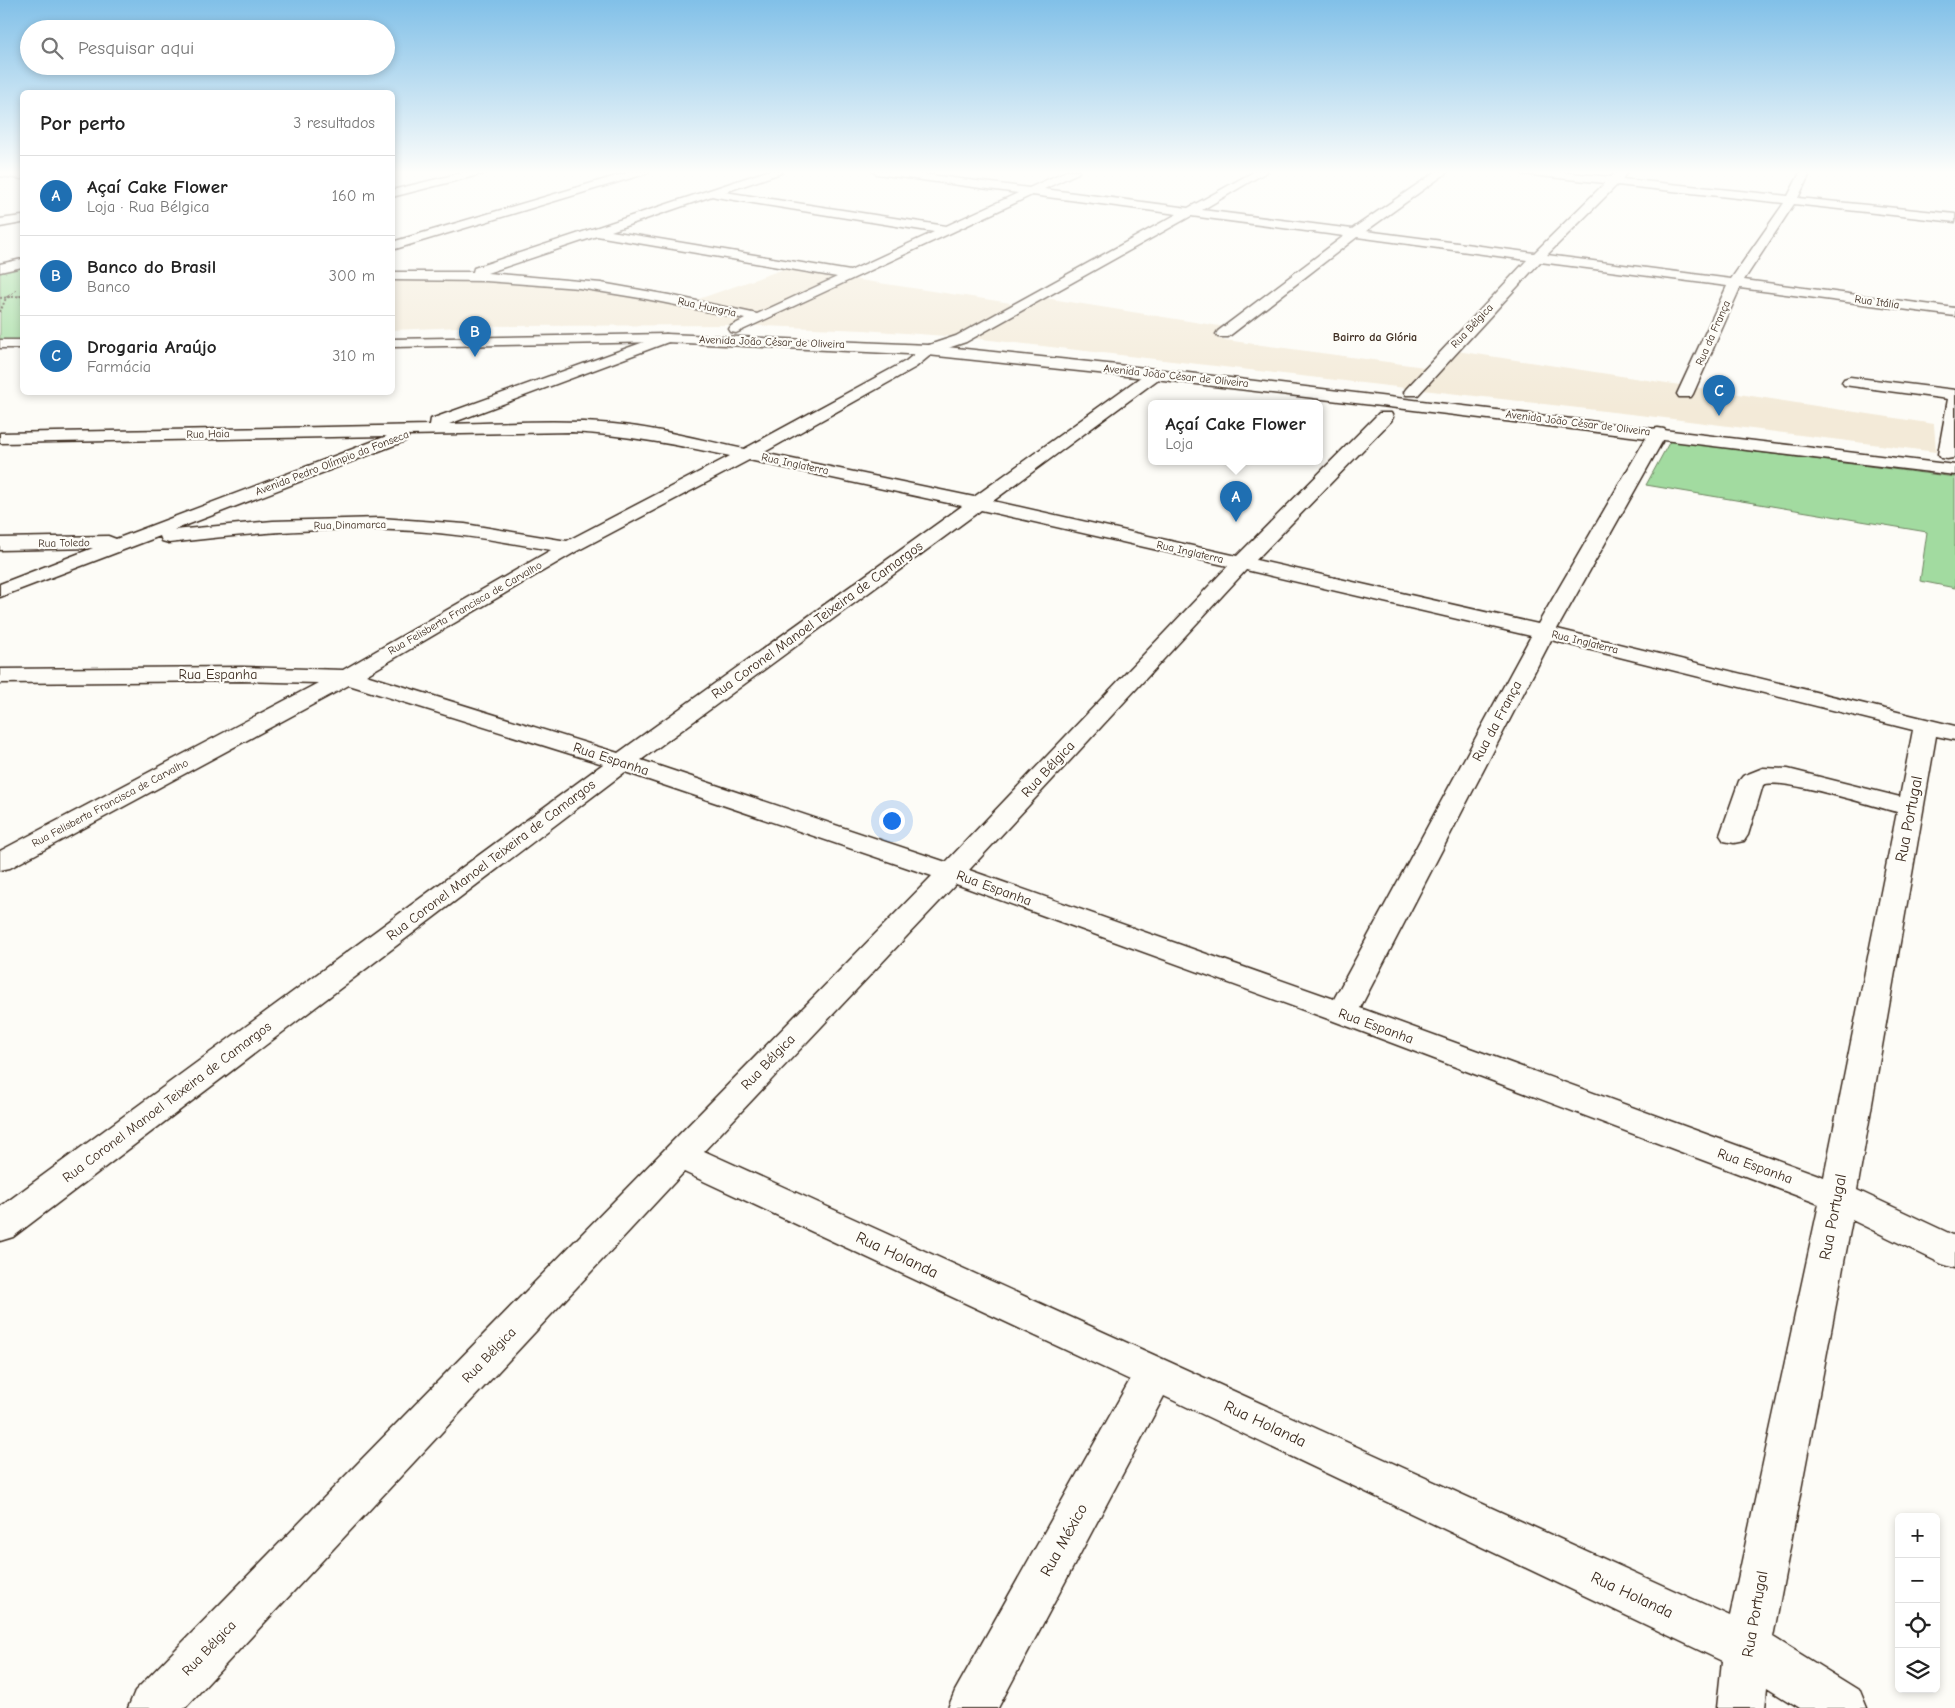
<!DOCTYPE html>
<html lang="pt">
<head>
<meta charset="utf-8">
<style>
  :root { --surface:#fff; --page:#f2f2f2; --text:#222; --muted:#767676; --line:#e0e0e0; --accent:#1f6fb2 }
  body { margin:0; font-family:"Comic Neue",sans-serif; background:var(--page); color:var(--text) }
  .controls { position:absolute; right:15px; bottom:15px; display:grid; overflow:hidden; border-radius:8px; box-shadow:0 2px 8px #0003 }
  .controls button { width:45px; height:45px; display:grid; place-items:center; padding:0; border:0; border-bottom:1px solid var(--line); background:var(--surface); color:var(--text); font:25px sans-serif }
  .you { position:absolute; left:891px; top:820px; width:18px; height:18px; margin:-12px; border:4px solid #fff; border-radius:50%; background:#1a73e8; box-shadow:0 0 0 8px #1a73e833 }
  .badge { display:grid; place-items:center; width:32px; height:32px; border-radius:50%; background:var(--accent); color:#fff; font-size:16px; font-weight:700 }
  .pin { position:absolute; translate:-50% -41px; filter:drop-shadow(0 1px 2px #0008) }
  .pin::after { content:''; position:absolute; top:26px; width:18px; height:15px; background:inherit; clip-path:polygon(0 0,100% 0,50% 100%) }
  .popup { position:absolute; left:1148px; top:400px; width:175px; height:65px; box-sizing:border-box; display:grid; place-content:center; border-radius:8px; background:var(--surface); filter:drop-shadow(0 1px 4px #0005); font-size:16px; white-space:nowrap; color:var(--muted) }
  .popup b { font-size:19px; color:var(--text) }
  .popup::after { content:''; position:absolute; left:50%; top:100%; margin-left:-10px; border:10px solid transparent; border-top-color:var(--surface) }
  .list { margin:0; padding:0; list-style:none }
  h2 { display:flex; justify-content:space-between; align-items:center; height:65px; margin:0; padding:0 20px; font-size:21px }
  h2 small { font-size:16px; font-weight:400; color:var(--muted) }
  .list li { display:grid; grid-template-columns:32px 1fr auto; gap:15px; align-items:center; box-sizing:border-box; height:80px; padding:0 20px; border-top:1px solid var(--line) }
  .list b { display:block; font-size:19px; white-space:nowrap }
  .list p { margin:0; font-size:16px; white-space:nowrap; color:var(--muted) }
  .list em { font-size:16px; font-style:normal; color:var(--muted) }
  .icon { flex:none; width:28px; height:28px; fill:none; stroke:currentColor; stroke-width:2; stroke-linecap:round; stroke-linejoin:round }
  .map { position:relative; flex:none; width:1955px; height:1708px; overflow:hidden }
  .search { position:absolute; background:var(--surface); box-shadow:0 2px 8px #0003; left:20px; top:20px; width:375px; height:55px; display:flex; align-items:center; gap:12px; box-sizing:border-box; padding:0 18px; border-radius:28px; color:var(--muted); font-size:19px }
  .panel { position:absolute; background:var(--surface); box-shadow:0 2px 8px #0003; left:20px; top:90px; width:375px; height:305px; border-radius:8px }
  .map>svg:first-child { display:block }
  .built { fill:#f3ead8 }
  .green { fill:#a2dba0; stroke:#6e825f }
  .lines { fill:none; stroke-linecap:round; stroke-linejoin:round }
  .minor-casing { stroke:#3b2a1e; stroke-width:3 }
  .major-casing { stroke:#3b2a1e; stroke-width:3 }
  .path-far1 { stroke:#3b2a1e; stroke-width:1; stroke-dasharray:2 2; stroke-linecap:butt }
  .path { stroke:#3b2a1e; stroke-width:2; stroke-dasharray:2 2; stroke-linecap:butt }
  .minor { fill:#fdfcf7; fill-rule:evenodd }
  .major { fill:#fdfcf7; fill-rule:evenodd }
  .labels { text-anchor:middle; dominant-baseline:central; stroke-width:4.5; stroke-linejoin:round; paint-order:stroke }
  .far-street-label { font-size:11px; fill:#3b2a1e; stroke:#fdfcf7 }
  .far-neighbourhood-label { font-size:12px; font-weight:bold; fill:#3b2a1e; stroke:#fdfcf7 }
  .street-label { font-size:14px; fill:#3b2a1e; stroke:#fdfcf7 }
  .near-street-label { font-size:16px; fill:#3b2a1e; stroke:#fdfcf7 }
</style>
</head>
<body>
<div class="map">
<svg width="1955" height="1708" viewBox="0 0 1955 1708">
  <rect width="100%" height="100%" fill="#fdfcf7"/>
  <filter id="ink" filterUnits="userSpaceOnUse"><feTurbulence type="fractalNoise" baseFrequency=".02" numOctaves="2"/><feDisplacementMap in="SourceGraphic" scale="10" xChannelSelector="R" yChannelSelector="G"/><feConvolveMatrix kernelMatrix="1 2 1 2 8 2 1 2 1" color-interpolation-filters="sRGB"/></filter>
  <g filter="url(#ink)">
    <path class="built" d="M801 263 853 279 1030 306 1045 298 1232 328 1218 339 1439 369 1457 351 1934 424 1936 452 1665 418 973 338 864 330 738 325 480 326 393 330 392 274H488L693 301Z"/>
    <g class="green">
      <path d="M22 264V340L0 341V269Z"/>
      <path d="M1670 441 1955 477V588L1920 581 1927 532 1646 485Z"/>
    </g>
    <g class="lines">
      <defs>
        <g id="minor">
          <path d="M0 171 22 173V179L0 176Z"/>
          <path d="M470 171H487L486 173 392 197V190Z"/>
          <path d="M633 171H649L648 173 392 250V242Z"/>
          <path d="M767 171H782L781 173 725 192 946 226 1018 193 877 174 872 171H900L1029 188 1066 171H1079L1078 173 1044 189 1188 208 1255 171H1268L1202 210 1352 229 1437 171H1449L1366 231 1534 253 1605 183 1522 174 1517 171H1550L1611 177 1618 171H1628L1622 179 1788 196 1801 171H1811L1798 198 1955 214V222L1794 204 1744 280 1955 308V316L1740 288 1693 394 1691 397H1679L1677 394 1727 286 1540 262 1418 395H1406L1404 392 1406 389 1527 260 1357 237 1228 337H1218L1216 334 1218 331 1344 236 1191 216 966 342 933 353 916 367 763 453 974 497 1149 371H1161L1163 374 1161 377 993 501 1237 556 1379 413H1391L1393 417 1391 421 1256 560 1538 624 1649 433 1652 429 1658 428 1664 429 1667 433 1557 629 1955 726V740L1936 736 1857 1190 1955 1236V1268L1942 1264 1852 1220 1773 1637 1860 1691 1867 1708H1799L1767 1688 1765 1708H1717L1722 1661 1164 1396 998 1708H948L955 1691 1130 1380 684 1172 185 1708H128L135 1691 932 876 625 772 13 1237 0 1241V1207L603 764 349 685 10 868 0 870V851L318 683 242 681 0 683V669L242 667 343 670 551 550C506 542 461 534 415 531 333 526 251 533 169 543L162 541 160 536 0 597V584L93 548 0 550V538L108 536 116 539 387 436 0 443V433L430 425 431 419 666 334 671 335 673 338 671 341 449 424C504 423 559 419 613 424 657 428 701 440 744 449L906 361 923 347 956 336 1177 214 1032 195 736 333 731 332 729 329 731 326 745 319 646 299 579 288 486 281 392 280V272H473L474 268ZM1617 185 1784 203 1731 279 1547 255ZM712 196 716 197 934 232 850 271 611 231ZM597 236 837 277 757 314 669 295 601 283 487 273ZM572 432C626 435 677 445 730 456L567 541 465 524 380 518 273 521 174 530 405 441 408 437 406 435ZM749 460 962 506 618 753 366 675 577 551ZM981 510 1228 566 946 862 641 760ZM1246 570 1531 636 1334 999 969 870ZM1551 640 1913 730 1900 797 1788 769 1763 768 1743 776 1739 781 1720 835 1724 841 1734 843 1744 841 1748 835 1763 785C1782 777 1872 806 1897 812L1824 1177 1360 1008ZM956 884 1331 1020 1819 1204 1730 1616 704 1151Z"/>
          <path d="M22 216V223L0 227V219Z"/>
          <path d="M22 259V267L0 272V264Z"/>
          <path d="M1850 377 1955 390V455L1953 458 1947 459 1941 458 1938 454 1948 399 1844 385 1842 382 1844 379Z"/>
        </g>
        <g id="major">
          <path d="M666 334 928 345 1155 369 1955 465V475L1155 379 928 355 666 342 392 347V339Z"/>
          <rect x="0" y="340" width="22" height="8"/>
        </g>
      </defs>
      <use href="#minor" class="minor-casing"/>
      <use href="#major" class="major-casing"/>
      <g class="path-far1">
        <path d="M8 296 16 290"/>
        <path d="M18 296H22"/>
      </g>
      <g class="path">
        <path d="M0 298 22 296"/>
        <path d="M0 312 6 298 10 295"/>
        <path d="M21 321 22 314"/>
      </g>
      <use href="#minor" class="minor"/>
      <use href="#major" class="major"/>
    </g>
  </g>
  <linearGradient id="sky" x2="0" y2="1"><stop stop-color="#81c0e8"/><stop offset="0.42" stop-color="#fefefb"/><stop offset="1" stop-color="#fefefb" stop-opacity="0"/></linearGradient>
  <rect width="1955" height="410" fill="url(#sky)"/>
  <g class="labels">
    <g class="far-street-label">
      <text transform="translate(1877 302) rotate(8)">Rua Itália</text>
      <text transform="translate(707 307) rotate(12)">Rua Hungria</text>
      <text transform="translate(1472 326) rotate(-47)">Rua Bélgica</text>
      <text transform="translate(1713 333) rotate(-66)">Rua da França</text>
      <text transform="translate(772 342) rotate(2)">Avenida João César de Oliveira</text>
      <text transform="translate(1176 376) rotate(6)">Avenida João César de Oliveira</text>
      <text transform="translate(1578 423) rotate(7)">Avenida João César de Oliveira</text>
      <text transform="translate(208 434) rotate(-1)">Rua Haia</text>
      <text transform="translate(332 463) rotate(-21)">Avenida Pedro Olímpio da Fonseca</text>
      <text transform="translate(795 464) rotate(12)">Rua Inglaterra</text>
      <text transform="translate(350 525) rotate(-1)">Rua Dinamarca</text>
      <text transform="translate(64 543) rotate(-1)">Rua Toledo</text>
      <text transform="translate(1190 552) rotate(13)">Rua Inglaterra</text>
      <text transform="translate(465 608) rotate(-30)">Rua Felisberta Francisca de Carvalho</text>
      <text transform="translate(1585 642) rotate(14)">Rua Inglaterra</text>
      <text transform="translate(110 803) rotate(-28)">Rua Felisberta Francisca de Carvalho</text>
    </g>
    <g class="far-neighbourhood-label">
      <text x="1375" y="337">Bairro da Glória</text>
    </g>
    <g class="street-label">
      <text transform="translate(817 620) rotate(-36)">Rua Coronel Manoel Teixeira de Camargos</text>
      <text x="218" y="674">Rua Espanha</text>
      <text transform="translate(1497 721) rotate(-62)">Rua da França</text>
      <text transform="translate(611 759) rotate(18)">Rua Espanha</text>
      <text transform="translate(1048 769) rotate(-47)">Rua Bélgica</text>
      <text transform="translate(491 860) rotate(-37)">Rua Coronel Manoel Teixeira de Camargos</text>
      <text transform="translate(994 888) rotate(20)">Rua Espanha</text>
      <text transform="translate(1376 1026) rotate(20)">Rua Espanha</text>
      <text transform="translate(768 1062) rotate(-46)">Rua Bélgica</text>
      <text transform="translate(167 1102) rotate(-37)">Rua Coronel Manoel Teixeira de Camargos</text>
      <text transform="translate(1755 1166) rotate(20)">Rua Espanha</text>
      <text transform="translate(489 1355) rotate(-46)">Rua Bélgica</text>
      <text transform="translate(209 1648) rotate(-46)">Rua Bélgica</text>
    </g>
    <g class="near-street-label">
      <text transform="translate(1909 819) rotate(-79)">Rua Portugal</text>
      <text transform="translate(1833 1217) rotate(-79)">Rua Portugal</text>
      <text transform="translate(897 1255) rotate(25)">Rua Holanda</text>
      <text transform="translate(1265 1424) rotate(25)">Rua Holanda</text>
      <text transform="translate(1064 1540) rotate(-61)">Rua México</text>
      <text transform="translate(1632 1595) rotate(25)">Rua Holanda</text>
      <text transform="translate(1755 1614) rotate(-80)">Rua Portugal</text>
    </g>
  </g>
</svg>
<div class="controls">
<button>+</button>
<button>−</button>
<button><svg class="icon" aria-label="locate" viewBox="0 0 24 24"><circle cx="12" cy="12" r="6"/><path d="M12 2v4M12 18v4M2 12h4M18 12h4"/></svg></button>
<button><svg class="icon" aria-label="layers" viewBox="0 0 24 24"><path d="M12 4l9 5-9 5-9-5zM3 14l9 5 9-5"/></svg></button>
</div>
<div class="you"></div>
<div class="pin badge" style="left:1236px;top:522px">A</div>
<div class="popup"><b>Açaí Cake Flower</b>Loja</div>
<div class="pin badge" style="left:475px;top:357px">B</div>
<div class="pin badge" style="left:1719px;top:416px">C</div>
<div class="search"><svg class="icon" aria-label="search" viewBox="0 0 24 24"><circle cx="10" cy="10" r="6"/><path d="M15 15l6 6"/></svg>Pesquisar aqui</div>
<section class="panel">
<h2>Por perto<small>3 resultados</small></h2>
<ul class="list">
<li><span class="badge">A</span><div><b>Açaí Cake Flower</b><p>Loja · Rua Bélgica</p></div><em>160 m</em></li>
<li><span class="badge">B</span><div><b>Banco do Brasil</b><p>Banco</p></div><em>300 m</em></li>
<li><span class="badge">C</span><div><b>Drogaria Araújo</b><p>Farmácia</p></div><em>310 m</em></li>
</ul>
</section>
</div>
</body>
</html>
